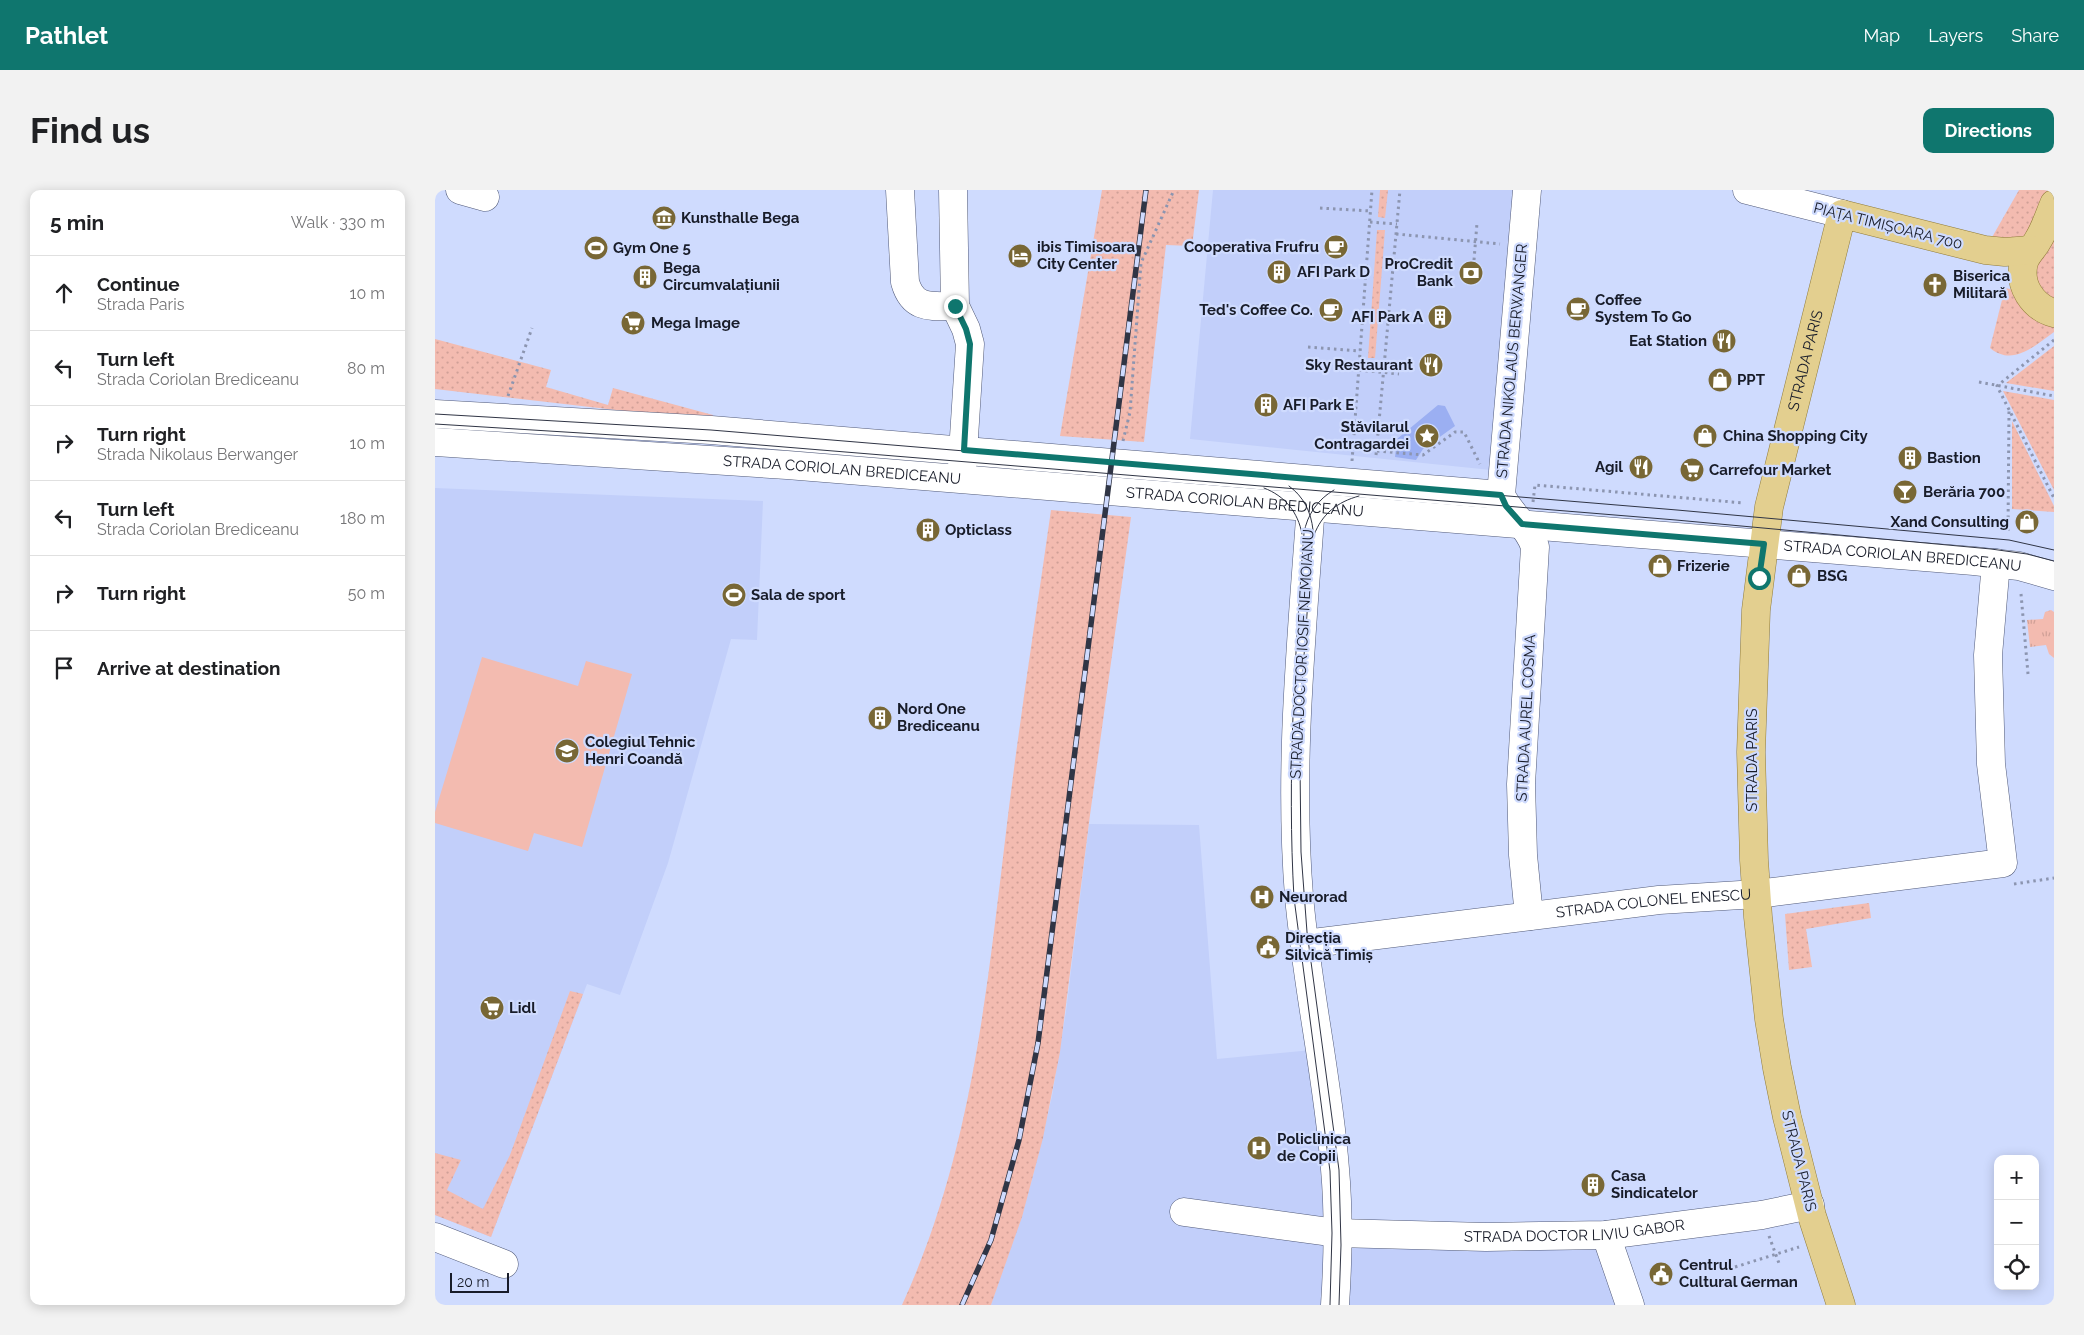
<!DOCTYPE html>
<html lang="en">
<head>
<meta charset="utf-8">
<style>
  :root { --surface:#fff; --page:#f2f2f2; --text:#202124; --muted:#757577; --line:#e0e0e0; --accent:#0f766e }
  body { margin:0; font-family:Raleway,sans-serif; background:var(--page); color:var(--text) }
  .controls { position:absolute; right:15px; bottom:15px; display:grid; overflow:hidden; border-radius:10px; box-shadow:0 2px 12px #0003 }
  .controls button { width:45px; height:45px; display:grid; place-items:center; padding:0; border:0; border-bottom:1px solid var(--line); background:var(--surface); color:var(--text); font:25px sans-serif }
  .scale { position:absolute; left:15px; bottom:12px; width:59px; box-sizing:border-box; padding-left:5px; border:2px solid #181c29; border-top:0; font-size:14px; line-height:18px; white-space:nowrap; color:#181c29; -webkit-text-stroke:4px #cfdbfe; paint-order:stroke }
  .stop { position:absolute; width:15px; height:15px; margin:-11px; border:4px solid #0f766e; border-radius:50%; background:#fff }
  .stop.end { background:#0f766e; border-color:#fff; box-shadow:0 1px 5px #0008 }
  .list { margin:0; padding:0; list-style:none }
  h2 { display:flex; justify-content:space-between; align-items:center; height:65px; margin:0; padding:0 20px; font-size:21px }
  h2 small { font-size:16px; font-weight:400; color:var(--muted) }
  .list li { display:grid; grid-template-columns:32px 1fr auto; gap:15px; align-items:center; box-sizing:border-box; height:75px; padding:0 20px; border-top:1px solid var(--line) }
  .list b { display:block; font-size:19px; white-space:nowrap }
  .list p { margin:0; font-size:16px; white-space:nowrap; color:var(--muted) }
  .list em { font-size:16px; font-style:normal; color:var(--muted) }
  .icon { flex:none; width:28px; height:28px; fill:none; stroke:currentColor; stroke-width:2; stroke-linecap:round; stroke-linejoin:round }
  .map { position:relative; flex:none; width:1619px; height:1115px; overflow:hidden; border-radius:10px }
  header { display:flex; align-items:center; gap:30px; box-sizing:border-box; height:70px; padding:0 25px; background:var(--accent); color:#fff }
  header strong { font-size:24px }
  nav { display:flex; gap:28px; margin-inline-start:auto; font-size:18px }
  .intro { display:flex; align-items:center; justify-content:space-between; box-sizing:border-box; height:120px; padding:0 30px }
  h1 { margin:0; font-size:35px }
  .button { padding:12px 22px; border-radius:10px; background:var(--accent); color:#fff; font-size:18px; font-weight:700 }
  main { display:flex; gap:30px; padding:0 30px }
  aside { flex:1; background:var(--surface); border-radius:10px; box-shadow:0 2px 12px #0003 }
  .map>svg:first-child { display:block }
  .built { fill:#c2cffa }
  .grass { fill:url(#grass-dots) }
  .park { fill:url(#park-tufts) }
  .pitch { fill:#f3bbb0 }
  .water { fill:#9baff2 }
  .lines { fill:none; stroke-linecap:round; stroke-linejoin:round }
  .minor-casing { stroke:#515a79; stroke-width:29 }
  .major-casing { stroke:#907c3b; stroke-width:29 }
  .path { stroke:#8c95b0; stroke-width:3; stroke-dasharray:2.5 4; stroke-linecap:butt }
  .minor { stroke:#fff; stroke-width:28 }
  .major { stroke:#e3cf8f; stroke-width:28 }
  .tram { stroke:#303545; stroke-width:1 }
  .rail-casing { stroke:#303545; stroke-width:5.5 }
  .rail { stroke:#cfdbfe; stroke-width:4; stroke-dasharray:11; stroke-linecap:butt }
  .path-bridge { stroke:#8c95b0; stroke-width:3; stroke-dasharray:2.5 4; stroke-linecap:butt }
  .route { stroke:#0f766e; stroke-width:6 }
  .labels { text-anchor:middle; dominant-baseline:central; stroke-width:4.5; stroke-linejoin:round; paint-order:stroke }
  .poi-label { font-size:15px; font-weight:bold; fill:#181c29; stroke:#cfdbfe; text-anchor:start }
  .street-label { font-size:15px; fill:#181c29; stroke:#cfdbfe }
</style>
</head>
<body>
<header>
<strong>Pathlet</strong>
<nav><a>Map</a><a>Layers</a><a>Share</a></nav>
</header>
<div class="intro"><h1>Find us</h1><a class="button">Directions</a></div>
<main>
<aside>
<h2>5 min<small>Walk · 330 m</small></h2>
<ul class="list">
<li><svg class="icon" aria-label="ahead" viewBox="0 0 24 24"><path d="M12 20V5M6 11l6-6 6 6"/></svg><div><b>Continue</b><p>Strada Paris</p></div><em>10 m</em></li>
<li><svg class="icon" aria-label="left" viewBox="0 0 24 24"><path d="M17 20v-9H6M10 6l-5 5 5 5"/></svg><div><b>Turn left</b><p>Strada Coriolan Brediceanu</p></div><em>80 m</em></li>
<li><svg class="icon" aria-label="right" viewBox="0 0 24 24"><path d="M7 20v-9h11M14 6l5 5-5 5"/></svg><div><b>Turn right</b><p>Strada Nikolaus Berwanger</p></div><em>10 m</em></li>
<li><svg class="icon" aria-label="left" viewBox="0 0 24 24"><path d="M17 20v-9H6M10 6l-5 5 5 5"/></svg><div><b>Turn left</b><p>Strada Coriolan Brediceanu</p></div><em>180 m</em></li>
<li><svg class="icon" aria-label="right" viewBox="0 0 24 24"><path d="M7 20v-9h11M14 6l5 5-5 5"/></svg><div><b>Turn right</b></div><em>50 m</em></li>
<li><svg class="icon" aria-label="arrive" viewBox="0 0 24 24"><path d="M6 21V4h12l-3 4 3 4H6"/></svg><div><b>Arrive at destination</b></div></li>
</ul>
</aside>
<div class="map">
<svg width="1619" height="1115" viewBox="0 0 1619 1115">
  <defs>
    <pattern id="grass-dots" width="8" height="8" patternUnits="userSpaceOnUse" patternTransform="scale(1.25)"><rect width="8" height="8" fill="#f3bbb0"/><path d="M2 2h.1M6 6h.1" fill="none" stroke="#d0a097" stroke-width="1.8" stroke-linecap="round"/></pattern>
    <pattern id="park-tufts" width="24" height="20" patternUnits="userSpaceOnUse" patternTransform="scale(1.25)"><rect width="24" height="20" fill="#f3bbb0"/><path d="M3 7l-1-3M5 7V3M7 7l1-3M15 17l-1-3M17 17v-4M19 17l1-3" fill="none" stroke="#d0a097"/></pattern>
  </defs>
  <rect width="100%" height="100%" fill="#cfdbfe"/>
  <g class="built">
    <path d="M778 0H1080L1056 280 755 249Z"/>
    <path d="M0 298 328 311 322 450 296 449 233 673 185 805 152 794 56 1047 0 1025Z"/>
    <path d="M654 634 764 635 782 869 877 860 890 938 894 1115H556L597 990 617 906 631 821Z"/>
    <path d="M910 1049 1164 1050 1188 1115H909Z"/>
  </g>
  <g class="grass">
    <path d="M667 0H764L757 56 731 55 709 252 625 246Z"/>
    <path d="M945 0H953L950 28 943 27Z"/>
    <path d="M1584 0H1615L1598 43 1591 52 1556 49Z"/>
    <path d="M942 40H950L940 168H933Z"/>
    <path d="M1619 50V114L1600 98V66Z"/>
    <path d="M1570 98 1580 100 1595 122 1619 137V142C1599 156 1578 177 1555 158Z"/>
    <path d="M0 149 116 180 111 197 173 215 178 198 278 225 276 231 0 199Z"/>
    <path d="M1619 156V201L1571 193Z"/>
    <path d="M1568 201 1619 210V300Z"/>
    <path d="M1577 231 1619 316V322L1577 319Z"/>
    <path d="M616 320 696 327 655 625 625 862 608 948 587 1027 556 1115H467C534 969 550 817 569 659 582 546 600 433 616 320Z"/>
    <path d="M1434 713 1436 728 1371 739 1377 777 1354 780 1350 724Z"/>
    <path d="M135 801 148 804 56 1047 0 1025V963L26 970 12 1000 48 1019 75 965Z"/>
  </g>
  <path class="park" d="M1616 420 1619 422V468L1614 464 1611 455 1595 457 1592 430 1608 429 1610 422Z"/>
  <path class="pitch" d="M47 467 143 496 151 471 197 484 147 657 99 643 93 661 0 633V622Z"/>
  <path class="water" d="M1003 215 1010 216 1020 236 988 259 981 270 960 267 962 249Z"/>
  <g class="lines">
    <defs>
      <g id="minor">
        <path d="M25 0 50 7"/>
        <path d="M465 0 470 92C478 120 496 116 520 116"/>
        <path d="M518 0 520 116 531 139 535 154 527 278"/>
        <path d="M1092 0 1066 305C1074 324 1094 336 1100 357L1086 594 1088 665 1094 726"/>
        <path d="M1312 0 1407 24"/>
        <path d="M0 224 276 240 1066 305"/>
        <path id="s1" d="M0 252 352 275 1539 371 1584 376 1619 386"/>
        <path d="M877 300C868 435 853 570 864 706 872 798 893 888 900 979 904 1024 903 1070 900 1115"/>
        <path id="s2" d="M870 754 1224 710 1322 704 1568 673 1556 574 1553 465 1561 373"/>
        <path id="s3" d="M749 1022 902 1043 1051 1047 1171 1045 1327 1025 1375 1015"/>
        <path d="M1171 1045 1195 1115"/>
        <path d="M0 1047 69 1074"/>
      </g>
      <g id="major">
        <path d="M1619 14C1614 26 1610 39 1603 50 1599 58 1592 63 1589 72 1583 94 1597 117 1619 123"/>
        <path id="s4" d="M1406 1115 1377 1026 1352 927 1342 878 1334 829 1323 727 1319 670 1316 562 1321 420 1334 317 1407 24 1550 60 1570 62 1595 60"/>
      </g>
    </defs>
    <use href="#minor" class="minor-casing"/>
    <use href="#major" class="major-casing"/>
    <g class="path">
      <path d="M885 18 936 21"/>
      <path d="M935 32 962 34"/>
      <path d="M961 44 1065 54"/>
      <path d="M1619 150 1562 196 1619 308"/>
      <path d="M873 157 925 161"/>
      <path d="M924 180 964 184"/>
      <path d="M1544 192 1619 206"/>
      <path d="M73 206 97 138"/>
      <path d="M688 251 695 222 706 73 739 0"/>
      <path d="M942 261 988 265 1020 242H1029L1045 274"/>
      <path d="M941 265 965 0"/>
      <path d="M917 271 937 0"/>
      <path d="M1098 312 1100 295 1309 313"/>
      <path d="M1573 341 1574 220"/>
      <path d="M1586 404 1593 484"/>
      <path d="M1579 694 1619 688"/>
      <path d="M1334 1046 1345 1076"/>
      <path d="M1300 1077 1364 1057"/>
    </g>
    <use href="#minor" class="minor"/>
    <use href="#major" class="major"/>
    <g class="tram">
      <path d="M0 224 276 240 1242 320 1574 350 1619 360"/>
      <path d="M0 234 276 251 1241 330 1556 359 1592 364 1619 371"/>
      <path d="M854 296C869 307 876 322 878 340L867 494 865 576 866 662 872 742 904 980 906 1055 904 1115"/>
      <path d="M829 298C850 306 863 322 867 344"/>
      <path d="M879 345C887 324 902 312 924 306"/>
      <path d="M895 1115 897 1043 895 981 859 708C852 586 860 465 869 343 872 325 883 309 899 300"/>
    </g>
    <defs>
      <path id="rail" d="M527 1115 556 1050 584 950 603 853 711 0"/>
    </defs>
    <use href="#rail" class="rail-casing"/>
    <use href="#rail" class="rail"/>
    <path class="path-bridge" d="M1039 70 1042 33"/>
  </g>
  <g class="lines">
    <path class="route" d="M520 116 531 139 535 154 529 260 1066 305 1071 316 1087 334 1329 354 1324 388"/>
  </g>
  <defs>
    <symbol id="museum-disc" viewBox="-11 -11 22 22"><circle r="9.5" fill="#786735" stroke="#cfdbfe"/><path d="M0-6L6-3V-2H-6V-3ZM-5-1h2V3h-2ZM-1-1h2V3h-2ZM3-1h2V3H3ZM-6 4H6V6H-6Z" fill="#fff"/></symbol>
    <symbol id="cafe-disc" viewBox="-11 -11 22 22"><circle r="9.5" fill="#786735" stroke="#cfdbfe"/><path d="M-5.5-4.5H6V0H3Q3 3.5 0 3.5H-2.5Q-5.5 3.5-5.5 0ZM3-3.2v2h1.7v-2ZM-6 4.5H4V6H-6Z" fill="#fff"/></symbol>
    <symbol id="stadium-disc" viewBox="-11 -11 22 22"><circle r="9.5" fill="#786735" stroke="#cfdbfe"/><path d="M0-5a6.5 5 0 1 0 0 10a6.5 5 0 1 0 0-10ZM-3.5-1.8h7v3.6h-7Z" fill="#fff"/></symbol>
    <symbol id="hotel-disc" viewBox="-11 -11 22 22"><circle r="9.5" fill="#786735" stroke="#cfdbfe"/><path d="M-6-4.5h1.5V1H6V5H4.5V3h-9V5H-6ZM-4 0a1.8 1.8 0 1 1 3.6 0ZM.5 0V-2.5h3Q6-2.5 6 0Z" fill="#fff"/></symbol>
    <symbol id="building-disc" viewBox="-11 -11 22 22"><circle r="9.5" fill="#786735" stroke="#cfdbfe"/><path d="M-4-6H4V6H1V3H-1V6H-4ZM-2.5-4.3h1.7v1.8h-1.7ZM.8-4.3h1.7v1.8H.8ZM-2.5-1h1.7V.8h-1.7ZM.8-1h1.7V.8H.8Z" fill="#fff"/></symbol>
    <symbol id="bank-disc" viewBox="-11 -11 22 22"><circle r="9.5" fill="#786735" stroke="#cfdbfe"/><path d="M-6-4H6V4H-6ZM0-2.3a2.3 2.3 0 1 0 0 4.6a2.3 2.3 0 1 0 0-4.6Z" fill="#fff"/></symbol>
    <symbol id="church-disc" viewBox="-11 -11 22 22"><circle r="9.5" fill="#786735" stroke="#cfdbfe"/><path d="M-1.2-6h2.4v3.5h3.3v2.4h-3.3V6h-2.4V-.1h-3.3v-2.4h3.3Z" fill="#fff"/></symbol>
    <symbol id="supermarket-disc" viewBox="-11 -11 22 22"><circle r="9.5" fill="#786735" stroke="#cfdbfe"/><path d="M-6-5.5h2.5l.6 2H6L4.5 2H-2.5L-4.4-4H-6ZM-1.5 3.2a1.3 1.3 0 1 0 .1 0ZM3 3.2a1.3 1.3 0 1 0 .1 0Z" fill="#fff"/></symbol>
    <symbol id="restaurant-disc" viewBox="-11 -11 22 22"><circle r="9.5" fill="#786735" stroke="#cfdbfe"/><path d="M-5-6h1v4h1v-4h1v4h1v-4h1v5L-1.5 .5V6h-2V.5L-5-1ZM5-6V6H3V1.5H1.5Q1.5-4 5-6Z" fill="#fff"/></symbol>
    <symbol id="shop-disc" viewBox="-11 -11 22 22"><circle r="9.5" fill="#786735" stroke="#cfdbfe"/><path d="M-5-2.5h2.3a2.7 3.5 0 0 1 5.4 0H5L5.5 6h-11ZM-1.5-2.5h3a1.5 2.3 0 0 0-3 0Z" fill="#fff"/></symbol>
    <symbol id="sight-disc" viewBox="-11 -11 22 22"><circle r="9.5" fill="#786735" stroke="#cfdbfe"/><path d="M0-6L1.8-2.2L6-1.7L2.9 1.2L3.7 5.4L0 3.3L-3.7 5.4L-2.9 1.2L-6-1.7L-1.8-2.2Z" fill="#fff"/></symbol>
    <symbol id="bar-disc" viewBox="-11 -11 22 22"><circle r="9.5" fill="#786735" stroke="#cfdbfe"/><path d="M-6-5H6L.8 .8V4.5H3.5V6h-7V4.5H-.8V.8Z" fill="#fff"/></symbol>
    <symbol id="school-disc" viewBox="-11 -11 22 22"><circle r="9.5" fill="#786735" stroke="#cfdbfe"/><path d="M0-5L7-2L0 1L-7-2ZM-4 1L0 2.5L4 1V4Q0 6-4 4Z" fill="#fff"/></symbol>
    <symbol id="hospital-disc" viewBox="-11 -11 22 22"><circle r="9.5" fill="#786735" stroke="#cfdbfe"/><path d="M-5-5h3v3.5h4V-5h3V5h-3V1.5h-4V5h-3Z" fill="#fff"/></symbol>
    <symbol id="civic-disc" viewBox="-11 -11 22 22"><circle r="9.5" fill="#786735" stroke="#cfdbfe"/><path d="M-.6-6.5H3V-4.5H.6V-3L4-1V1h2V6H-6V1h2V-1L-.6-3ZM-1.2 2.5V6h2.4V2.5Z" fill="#fff"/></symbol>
  </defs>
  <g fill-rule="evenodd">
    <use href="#museum-disc" x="215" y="14" width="28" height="28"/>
    <use href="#cafe-disc" x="887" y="43" width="28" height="28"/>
    <use href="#stadium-disc" x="147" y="44" width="28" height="28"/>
    <use href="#hotel-disc" x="571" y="52" width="28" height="28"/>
    <use href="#building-disc" x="830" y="68" width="28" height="28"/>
    <use href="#bank-disc" x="1022" y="69" width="28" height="28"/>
    <use href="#building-disc" x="196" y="73" width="28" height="28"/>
    <use href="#church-disc" x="1486" y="81" width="28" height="28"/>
    <use href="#cafe-disc" x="1129" y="105" width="28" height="28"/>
    <use href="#cafe-disc" x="882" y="106" width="28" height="28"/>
    <use href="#building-disc" x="991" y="113" width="28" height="28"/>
    <use href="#supermarket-disc" x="184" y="119" width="28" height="28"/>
    <use href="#restaurant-disc" x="1275" y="137" width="28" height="28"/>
    <use href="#restaurant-disc" x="982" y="161" width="28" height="28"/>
    <use href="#shop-disc" x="1271" y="176" width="28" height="28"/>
    <use href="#building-disc" x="817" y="201" width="28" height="28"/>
    <use href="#sight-disc" x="978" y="232" width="28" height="28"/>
    <use href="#shop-disc" x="1256" y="232" width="28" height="28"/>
    <use href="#building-disc" x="1461" y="254" width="28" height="28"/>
    <use href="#restaurant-disc" x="1192" y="263" width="28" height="28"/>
    <use href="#supermarket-disc" x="1243" y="266" width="28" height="28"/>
    <use href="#bar-disc" x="1456" y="288" width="28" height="28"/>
    <use href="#shop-disc" x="1578" y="318" width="28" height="28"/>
    <use href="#building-disc" x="479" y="326" width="28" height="28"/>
    <use href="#shop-disc" x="1211" y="362" width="28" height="28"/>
    <use href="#shop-disc" x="1350" y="372" width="28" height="28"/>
    <use href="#stadium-disc" x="285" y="391" width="28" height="28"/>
    <use href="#building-disc" x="431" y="514" width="28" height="28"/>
    <use href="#school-disc" x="118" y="547" width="28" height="28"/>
    <use href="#hospital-disc" x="813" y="693" width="28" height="28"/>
    <use href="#civic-disc" x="819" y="743" width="28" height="28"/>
    <use href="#supermarket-disc" x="43" y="804" width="28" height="28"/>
    <use href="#hospital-disc" x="810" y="944" width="28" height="28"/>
    <use href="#building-disc" x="1144" y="981" width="28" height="28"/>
    <use href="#civic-disc" x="1212" y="1070" width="28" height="28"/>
  </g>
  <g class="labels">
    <g class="poi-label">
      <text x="246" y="28">Kunsthalle Bega</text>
      <text x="602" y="57">ibis Timisoara<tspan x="602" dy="17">City Center</tspan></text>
      <text x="884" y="57" text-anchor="end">Cooperativa Frufru</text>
      <text x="178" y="58">Gym One 5</text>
      <text x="1018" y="74" text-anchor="end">ProCredit<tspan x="1018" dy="17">Bank</tspan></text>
      <text x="228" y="78">Bega<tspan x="228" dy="17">Circumvalațiunii</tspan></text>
      <text x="862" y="82">AFI Park D</text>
      <text x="1518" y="86">Biserica<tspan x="1518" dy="17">Militară</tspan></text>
      <text x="1160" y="110">Coffee<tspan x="1160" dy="17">System To Go</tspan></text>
      <text x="878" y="120" text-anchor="end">Ted's Coffee Co.</text>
      <text x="988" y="127" text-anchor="end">AFI Park A</text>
      <text x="216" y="133">Mega Image</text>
      <text x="1272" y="151" text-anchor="end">Eat Station</text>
      <text x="978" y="175" text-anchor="end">Sky Restaurant</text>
      <text x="1302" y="190">PPT</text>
      <text x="848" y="215">AFI Park E</text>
      <text x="974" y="237" text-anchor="end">Stăvilarul<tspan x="974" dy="17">Contragardei</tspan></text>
      <text x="1288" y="246">China Shopping City</text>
      <text x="1492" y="268">Bastion</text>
      <text x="1188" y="277" text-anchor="end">Agil</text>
      <text x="1274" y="280">Carrefour Market</text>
      <text x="1488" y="302">Berăria 700</text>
      <text x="1574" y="332" text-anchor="end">Xand Consulting</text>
      <text x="510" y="340">Opticlass</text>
      <text x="1242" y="376">Frizerie</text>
      <text x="1382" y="386">BSG</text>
      <text x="316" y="405">Sala de sport</text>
      <text x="462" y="519">Nord One<tspan x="462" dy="17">Brediceanu</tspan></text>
      <text x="150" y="552">Colegiul Tehnic<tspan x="150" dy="17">Henri Coandă</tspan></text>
      <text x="844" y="707">Neurorad</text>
      <text x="850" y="748">Direcția<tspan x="850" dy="17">Silvică Timiș</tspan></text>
      <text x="74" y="818">Lidl</text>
      <text x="842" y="949">Policlinica<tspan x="842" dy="17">de Copii</tspan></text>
      <text x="1176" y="986">Casa<tspan x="1176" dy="17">Sindicatelor</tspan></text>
      <text x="1244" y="1075">Centrul<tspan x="1244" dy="17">Cultural German</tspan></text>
    </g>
    <g class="street-label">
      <text transform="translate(1453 36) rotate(14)">PIAȚA TIMIȘOARA 700</text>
      <text stroke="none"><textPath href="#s4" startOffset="960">STRADA PARIS</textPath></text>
      <text transform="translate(1077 171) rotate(-85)">STRADA NIKOLAUS BERWANGER</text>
      <text stroke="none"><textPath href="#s1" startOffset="408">STRADA CORIOLAN BREDICEANU</textPath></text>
      <text stroke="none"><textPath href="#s1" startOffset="812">STRADA CORIOLAN BREDICEANU</textPath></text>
      <text stroke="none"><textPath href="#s1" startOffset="1472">STRADA CORIOLAN BREDICEANU</textPath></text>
      <text transform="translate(867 464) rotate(-87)">STRADA DOCTOR IOSIF NEMOIANU</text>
      <text transform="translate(1091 528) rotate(-87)">STRADA AUREL COSMA</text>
      <text transform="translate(1317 570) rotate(-90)">STRADA PARIS</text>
      <text stroke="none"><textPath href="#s2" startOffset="351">STRADA COLONEL ENESCU</textPath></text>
      <text transform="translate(1364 971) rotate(76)">STRADA PARIS</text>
      <text stroke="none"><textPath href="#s3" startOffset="392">STRADA DOCTOR LIVIU GABOR</textPath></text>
    </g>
  </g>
</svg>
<div class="controls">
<button>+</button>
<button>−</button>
<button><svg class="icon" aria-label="locate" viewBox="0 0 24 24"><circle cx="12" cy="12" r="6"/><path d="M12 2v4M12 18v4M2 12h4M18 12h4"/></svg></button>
</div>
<div class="scale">20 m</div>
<div class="stop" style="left:1324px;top:388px"></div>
<div class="stop end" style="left:520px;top:116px"></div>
</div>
</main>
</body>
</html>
